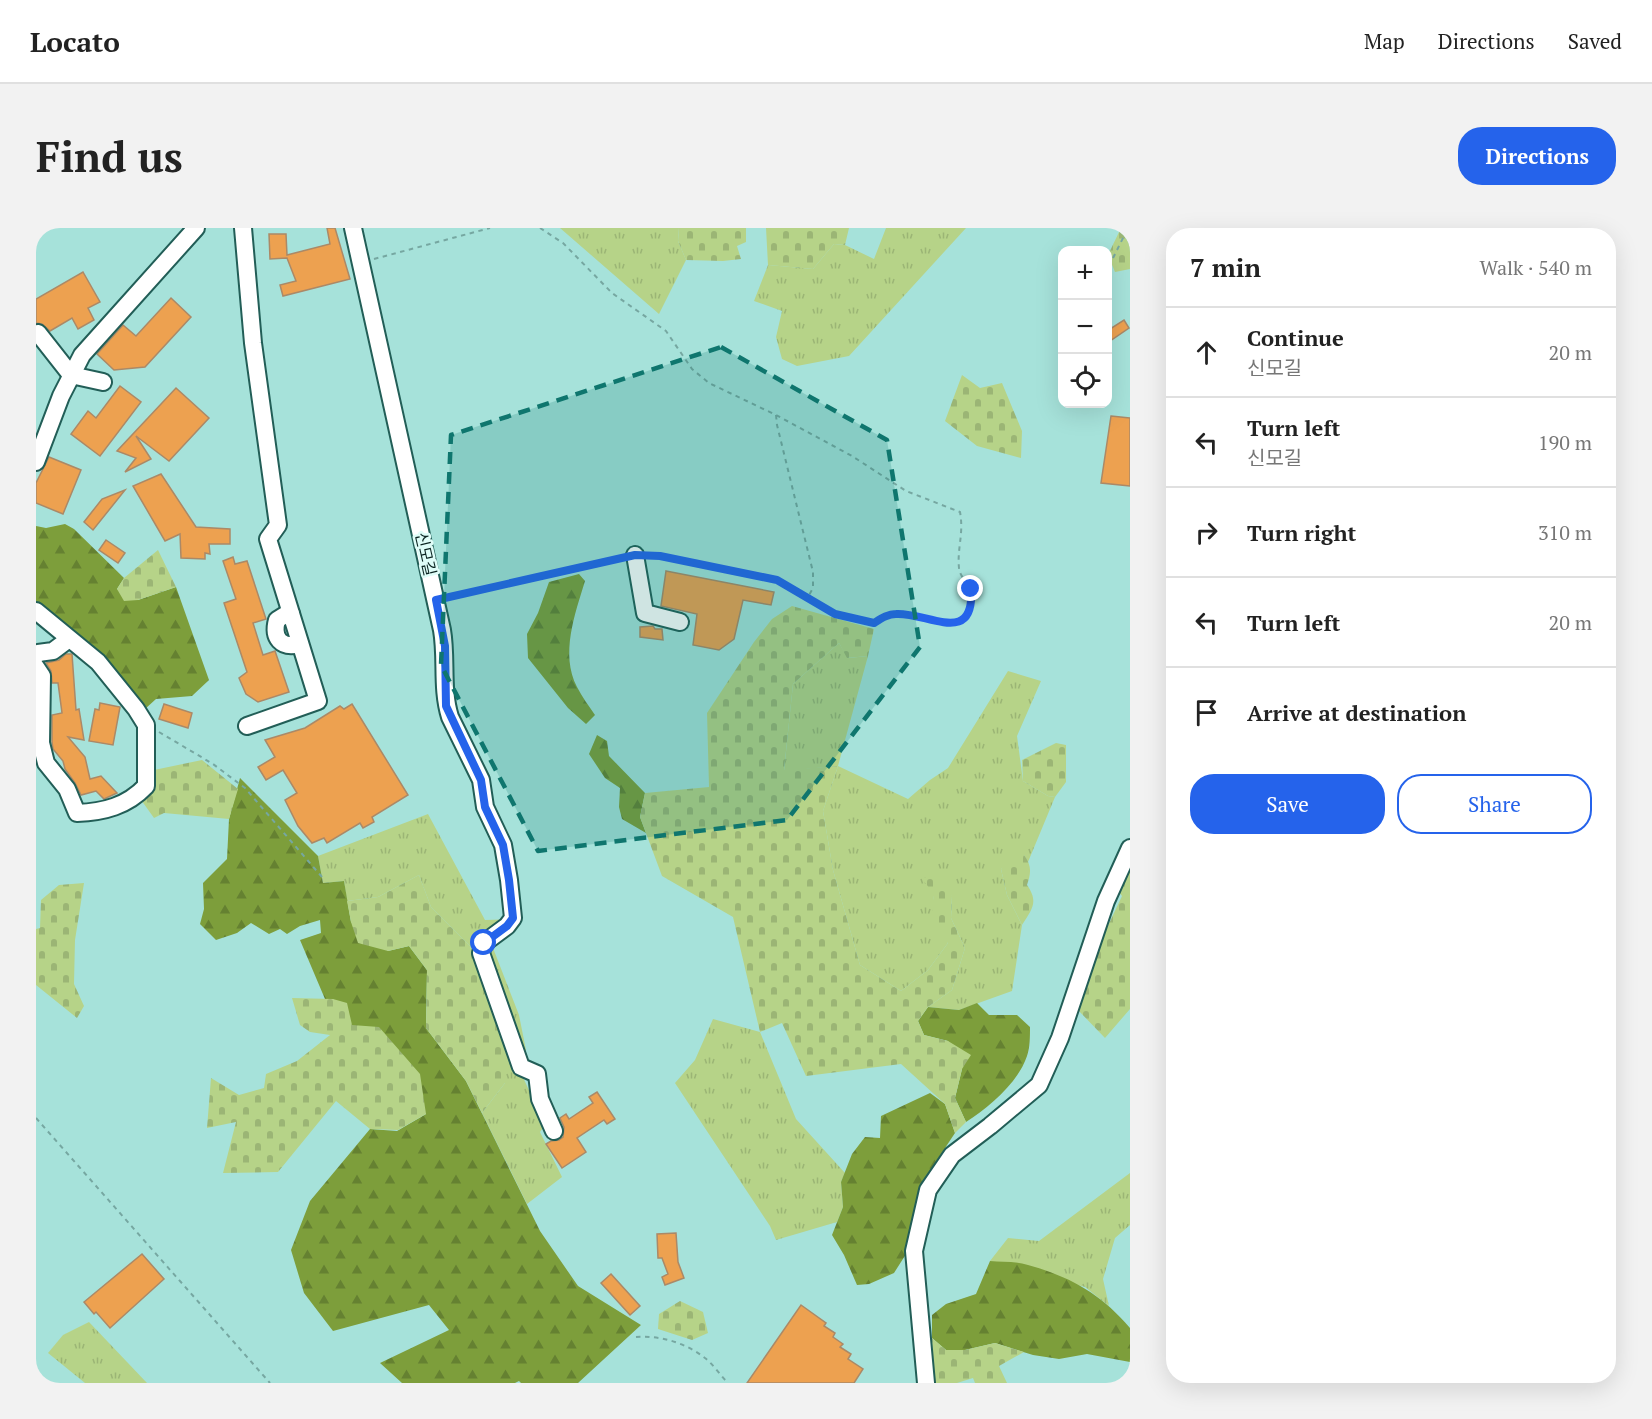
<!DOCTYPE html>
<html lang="en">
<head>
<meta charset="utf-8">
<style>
  :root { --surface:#fff; --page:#f2f2f2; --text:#222; --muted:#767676; --line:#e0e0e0; --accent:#2563eb }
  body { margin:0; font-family:"PT Serif","Noto Sans KR",serif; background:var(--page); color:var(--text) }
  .controls { position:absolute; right:18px; top:18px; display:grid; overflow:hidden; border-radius:12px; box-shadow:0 6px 24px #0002 }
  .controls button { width:54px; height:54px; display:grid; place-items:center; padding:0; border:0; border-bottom:2px solid var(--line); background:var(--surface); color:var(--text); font:30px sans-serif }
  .stop { position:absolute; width:18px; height:18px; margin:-14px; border:4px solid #2563eb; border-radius:50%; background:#fff }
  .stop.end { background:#2563eb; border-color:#fff; box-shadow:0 2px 6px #0008 }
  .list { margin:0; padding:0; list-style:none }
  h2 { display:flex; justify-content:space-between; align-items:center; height:78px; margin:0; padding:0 24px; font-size:26px }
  h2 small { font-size:20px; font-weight:400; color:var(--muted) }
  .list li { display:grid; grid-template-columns:39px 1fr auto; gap:18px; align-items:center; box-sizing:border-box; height:90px; padding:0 24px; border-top:2px solid var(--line) }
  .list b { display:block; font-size:22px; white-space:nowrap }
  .list p { margin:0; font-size:20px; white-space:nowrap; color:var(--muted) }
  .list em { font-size:20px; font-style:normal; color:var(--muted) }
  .actions { display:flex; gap:12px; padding:18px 24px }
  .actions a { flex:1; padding:14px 0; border:2px solid var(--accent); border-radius:24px; text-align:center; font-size:21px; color:var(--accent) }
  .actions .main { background:var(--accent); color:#fff }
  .icon { flex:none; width:33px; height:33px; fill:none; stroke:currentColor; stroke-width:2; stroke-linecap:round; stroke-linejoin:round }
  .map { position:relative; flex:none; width:1094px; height:1155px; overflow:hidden; border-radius:24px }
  header { display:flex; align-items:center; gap:36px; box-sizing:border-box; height:84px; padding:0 30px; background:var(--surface); border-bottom:2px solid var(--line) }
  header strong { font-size:28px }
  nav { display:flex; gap:33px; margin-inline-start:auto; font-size:21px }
  .intro { display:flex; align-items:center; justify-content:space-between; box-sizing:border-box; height:144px; padding:0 36px }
  h1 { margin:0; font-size:42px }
  .button { padding:15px 27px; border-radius:24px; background:var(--accent); color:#fff; font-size:21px; font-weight:700 }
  main { display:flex; gap:36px; padding:0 36px }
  aside { flex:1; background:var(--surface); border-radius:24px; box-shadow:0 6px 24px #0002 }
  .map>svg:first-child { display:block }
  .grass { fill:url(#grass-tufts) }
  .forest { fill:url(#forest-firs) }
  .cemetery { fill:url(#cemetery-stones) }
  .building { fill:#eda150; stroke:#ab8967; stroke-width:1.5 }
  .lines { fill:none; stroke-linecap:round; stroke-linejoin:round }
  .minor-casing { stroke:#225e57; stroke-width:20 }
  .path { stroke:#76a7a1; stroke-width:2; stroke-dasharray:4.5 4.5; stroke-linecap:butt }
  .minor { stroke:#fff; stroke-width:16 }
  .route { stroke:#2563eb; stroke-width:8 }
  .marked { fill:#0f766e; fill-opacity:0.2; stroke:#0f766e; stroke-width:4.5; stroke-dasharray:12 8; stroke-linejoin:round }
  .labels { text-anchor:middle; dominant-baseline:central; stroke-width:5; stroke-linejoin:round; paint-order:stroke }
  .street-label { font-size:16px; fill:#0b2421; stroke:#dffdf8 }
</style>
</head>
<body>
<header>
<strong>Locato</strong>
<nav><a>Map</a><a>Directions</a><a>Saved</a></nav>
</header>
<div class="intro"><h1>Find us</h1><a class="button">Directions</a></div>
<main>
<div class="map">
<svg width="1094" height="1155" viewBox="0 0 1094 1155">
  <defs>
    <pattern id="grass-tufts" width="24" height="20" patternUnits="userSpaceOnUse" patternTransform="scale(1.5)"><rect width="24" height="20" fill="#b6d388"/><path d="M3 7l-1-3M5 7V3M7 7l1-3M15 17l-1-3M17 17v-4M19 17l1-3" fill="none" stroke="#9bb575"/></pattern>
    <pattern id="forest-firs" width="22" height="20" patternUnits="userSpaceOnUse" patternTransform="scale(1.5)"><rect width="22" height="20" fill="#7d9e3b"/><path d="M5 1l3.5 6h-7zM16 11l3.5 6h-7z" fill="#658131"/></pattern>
    <pattern id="cemetery-stones" width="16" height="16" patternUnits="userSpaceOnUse" patternTransform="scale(1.5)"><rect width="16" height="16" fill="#b6d388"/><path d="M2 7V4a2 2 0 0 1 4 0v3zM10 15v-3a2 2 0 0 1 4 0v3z" fill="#9bb575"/></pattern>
  </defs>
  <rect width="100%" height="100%" fill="#a6e2da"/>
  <g class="grass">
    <path d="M524 0H643L642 13 650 32 623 86Z"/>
    <path d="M850 0H930L813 128 761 138 746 131 740 109 746 83 718 73 732 37 777 41 798 16 809 17 838 31Z"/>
    <path d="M803 415 812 430 832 428 802 538 872 571 894 552 912 540 972 443 1005 453 981 508 987 553 1012 568 1019 569 992 634 988 627 965 641 971 667 986 697 976 763 923 782 892 779 916 762 929 720 915 690 916 668 897 664 899 680 912 715 892 742 865 763 824 737 797 642 787 583 802 538 748 543 757 456Z"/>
    <path d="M392 586 449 692 487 691 457 720 483 787 490 822 485 845 509 897 504 904 526 949 491 976 446 885 469 855 434 718 395 679 383 647 342 669 311 673 308 653 287 655 282 628Z"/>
    <path d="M677 791 724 804 760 891 809 945 805 954 807 979 801 994 740 1012 734 998 639 855 659 832Z"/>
    <path d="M1094 945V997L1079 1010 1067 1051 1073 1078 1049 1059 954 1033 972 1010 1003 1013Z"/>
    <path d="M53 1094 111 1155H49L12 1125 27 1107Z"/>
  </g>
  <g class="forest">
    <path d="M29 296 38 301 88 350 81 361 102 372 140 359 173 452 156 468 120 471 109 481 27 395 0 373V298L10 300Z"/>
    <path d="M543 346 549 353C539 386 524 426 541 459 546 469 553 478 559 487L550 496 532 480 492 430 491 406 502 385 513 354Z"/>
    <path d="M561 507 571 513 573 528 609 565 604 589 610 605 586 591 583 579 584 560 569 550 553 526Z"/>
    <path d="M204 550 282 628 287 655 308 653 315 694 352 723 373 718 391 742 390 800 430 853 504 1003 542 1058 605 1097 542 1155H485L483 1153 479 1155H366L344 1135 413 1102 393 1077 297 1103 268 1065 255 1022 274 973 334 901 361 903 390 886 316 798 297 771H289L264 712 285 705 284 692 264 698 251 706 244 701 233 706 215 695 201 705 180 712 164 696 168 681 167 655 191 631 193 591Z"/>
    <path d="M941 775 953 787H981L994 799C994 808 994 820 991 828 982 855 953 879 930 894L919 870 926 841 912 813 888 807 882 793 892 779 923 782Z"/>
    <path d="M894 865 909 876 919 905 885 956 872 1023 858 1045 833 1056 821 1057 808 1027 796 1007 807 979 805 954 816 926 829 909 844 910 845 888Z"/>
    <path d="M954 1033C966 1034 980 1033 992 1037 1035 1049 1065 1066 1094 1100V1134L1051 1126 1023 1131 997 1127 959 1115 929 1122H910L896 1110V1087L910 1076 940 1066Z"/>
  </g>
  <g class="cemetery">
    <path d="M643 0H710V14L701 18 705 31 687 33 650 32 642 13Z"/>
    <path d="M730 0H813L809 17 798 16 777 41 732 37Z"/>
    <path d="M1085 0H1094V41L1079 44 1072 27Z"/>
    <path d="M926 147 944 160 966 155 986 203 985 230 941 218 909 193Z"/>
    <path d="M122 322 140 359 102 372 88 373 81 361 88 350Z"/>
    <path d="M756 378 838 401 832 428 811 430 803 415 757 456 748 542 802 538 787 583 797 642 824 737 865 763 892 742 912 715 893 693C901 674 900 667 886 651L900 644 916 668 915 690 929 720 916 762 892 779 882 793 888 807 912 813 935 827 926 841 919 870 930 894 919 905 909 876 865 836 770 848 746 795 724 804 697 689 626 648 604 589 609 565 673 559 671 485 718 414 736 391Z"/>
    <path d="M1020 515 1030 517V554L1019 569 1012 568 987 553 986 532Z"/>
    <path d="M166 532 202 561 193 591 128 585 118 590 103 569 118 542Z"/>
    <path d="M977 627H988C996 638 995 645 991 657 1003 674 996 681 986 697L971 667 965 641Z"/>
    <path d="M1094 639V781L1069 810 1041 781 1069 704 1086 668 1080 661Z"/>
    <path d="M383 647 395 679 434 718 471 832 469 855 446 885 430 853 390 800 391 742 373 718 352 723 322 715 315 694 311 673 342 669Z"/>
    <path d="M48 655 39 712 38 756 48 778 41 790 0 757V701L4 700 5 672 23 657Z"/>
    <path d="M256 770 297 771 311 775 316 797 343 799 384 846 390 886 362 902 334 901 300 873 242 944 187 945 200 894 171 900 175 850 203 867 228 860 230 846 261 833 294 807 274 804 264 797Z"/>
    <path d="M644 1073 667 1084 672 1105 656 1112 622 1101 623 1086Z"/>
    <path d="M896 1110 910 1122H929L959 1115 988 1124 963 1138 971 1155H939L937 1150 921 1155H897Z"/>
  </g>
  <g class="building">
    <path d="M291 0H299L314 51 247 68 244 57 260 53 251 30 234 31 233 6H250L251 27 294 16Z"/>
    <path d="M47 44 64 74 52 80 58 92 42 101 36 90 14 103 6 96 0 95V71Z"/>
    <path d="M135 70 155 89 109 139 78 142 61 126 87 97 100 108Z"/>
    <path d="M1088 92 1093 100 1071 115V103Z"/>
    <path d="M84 158 105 174 64 228 35 206 52 183 60 190Z"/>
    <path d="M140 160 173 190 133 233 100 208 115 231 89 244 100 230 81 223Z"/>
    <path d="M1075 188 1094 190V258L1065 255Z"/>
    <path d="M13 229 45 242 27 286 0 275V255Z"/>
    <path d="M125 246 160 299 194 301V316H173L174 326 169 325V331L145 330 144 306 129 313 97 258Z"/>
    <path d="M89 262 57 302 48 294 66 271Z"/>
    <path d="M70 312 89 325 82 335 63 322Z"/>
    <path d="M197 329 199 336 211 333 230 391 217 395 227 427 239 423 253 464 222 474 210 466 203 450 211 444 188 375 200 371 187 333Z"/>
    <path d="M630 343 738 364 735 377 707 372 698 411 683 422 657 417 661 386 625 378Z"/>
    <path d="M617 398 619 401H626L627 412 604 409V399Z"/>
    <path d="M30 426H36L40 482 43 481 48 512 32 509 49 529 54 551 65 548 81 565 68 571 60 563 45 567 39 555 29 541 27 533 17 521 16 514V487L26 485 22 455H16L15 443 10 435 23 432Z"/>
    <path d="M64 475 84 479 77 517 53 513 59 481 63 482Z"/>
    <path d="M128 476 156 485 152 500 123 491Z"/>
    <path d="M316 476 372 567 336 589 338 594 327 600 324 595 291 615 288 610 276 615 262 598 249 572 261 565 247 542 230 552 222 539 239 529 229 512 269 500 304 478 308 481Z"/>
    <path d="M561 864 579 891 571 896 568 892 541 910 550 924 526 940 510 916 515 913 523 912 527 909 528 899 524 890 530 886 533 891 557 875 553 869Z"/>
    <path d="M640 1005 642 1034 648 1050 629 1057 626 1049 632 1046 626 1030H622L621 1006Z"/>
    <path d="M106 1026 128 1051 74 1100 60 1084 58 1086 48 1074Z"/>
    <path d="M575 1046 604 1078 594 1087 565 1055Z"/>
    <path d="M765 1077 790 1095 788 1098 799 1105 797 1109 807 1116 804 1119 815 1126 812 1131 827 1141 818 1155H711Z"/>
  </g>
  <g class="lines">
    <defs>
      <g id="minor">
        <path d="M207 0 217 115 242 297 232 311 282 473 211 498"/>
        <path d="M317 0 406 402C411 431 405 460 414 489L445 552 449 579 467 617 473 652 477 690 471 698 448 715 445 725 485 839 501 846 504 871 518 903"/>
        <path d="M2 105 35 147 67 154"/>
        <path d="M0 234 25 168 46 127 160 0"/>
        <path d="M599 327 609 385 644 394"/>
        <path d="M0 383 62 434 100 481 110 497V558C91 578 68 584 41 585L31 561 10 535 5 515 6 448 0 439"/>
        <path d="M255 386 249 387 241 392C236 410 245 421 264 416"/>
        <path d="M0 428 2 425 17 423 33 411"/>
        <path d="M890 1155 878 1023 892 962 916 927 954 898 1003 857 1024 810 1070 673 1094 620"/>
      </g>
    </defs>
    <use href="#minor" class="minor-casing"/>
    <g class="path">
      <path d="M504 0 527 15 576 65 630 103 656 141 673 155 740 187 816 228 870 263 924 284C928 306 921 320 923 340 924 351 936 357 936 369 935 416 885 384 860 386 851 387 846 390 838 395L799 386 740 352 643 331 614 327"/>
      <path d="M1077 30 1092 0"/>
      <path d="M338 31 454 0"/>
      <path d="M740 187 741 197 777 344V360L772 369"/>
      <path d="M412 369 584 330"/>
      <path d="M123 504 177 536 209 560 286 649"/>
      <path d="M0 890 234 1155"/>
      <path d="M600 1109C624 1107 650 1115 669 1130 677 1136 684 1147 692 1155"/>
    </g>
    <use href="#minor" class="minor"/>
  </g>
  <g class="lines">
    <path class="route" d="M448 715 471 698 477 690 473 652 467 617 449 579 445 552 410 478 409 418 400 372 599 327 624 328 741 352 799 386 838 395C846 390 852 386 860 386 891 384 939 419 935 361"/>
  </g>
  <path class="marked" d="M685 119 851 212 884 419 751 592 502 623 405 437 415 207Z"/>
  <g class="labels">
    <g class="street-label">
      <text transform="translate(390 326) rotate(77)">신모길</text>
    </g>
  </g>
</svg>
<div class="controls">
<button>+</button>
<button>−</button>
<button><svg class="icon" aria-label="locate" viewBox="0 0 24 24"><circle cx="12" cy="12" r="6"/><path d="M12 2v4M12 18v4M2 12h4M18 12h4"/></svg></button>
</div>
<div class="stop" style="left:448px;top:715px"></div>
<div class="stop end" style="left:935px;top:361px"></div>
</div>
<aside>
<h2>7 min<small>Walk · 540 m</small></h2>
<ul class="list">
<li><svg class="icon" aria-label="ahead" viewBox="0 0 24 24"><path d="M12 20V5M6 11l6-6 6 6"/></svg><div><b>Continue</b><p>신모길</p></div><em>20 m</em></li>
<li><svg class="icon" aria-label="left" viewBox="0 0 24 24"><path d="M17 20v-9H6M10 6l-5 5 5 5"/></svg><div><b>Turn left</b><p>신모길</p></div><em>190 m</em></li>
<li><svg class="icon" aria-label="right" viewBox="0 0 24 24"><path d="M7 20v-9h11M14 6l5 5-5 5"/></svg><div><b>Turn right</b></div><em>310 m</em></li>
<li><svg class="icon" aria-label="left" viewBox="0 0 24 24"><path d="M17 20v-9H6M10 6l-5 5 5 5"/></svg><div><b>Turn left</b></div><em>20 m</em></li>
<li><svg class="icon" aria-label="arrive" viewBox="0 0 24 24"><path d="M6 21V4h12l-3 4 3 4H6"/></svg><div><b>Arrive at destination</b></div></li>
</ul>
<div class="actions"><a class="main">Save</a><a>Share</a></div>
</aside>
</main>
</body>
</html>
